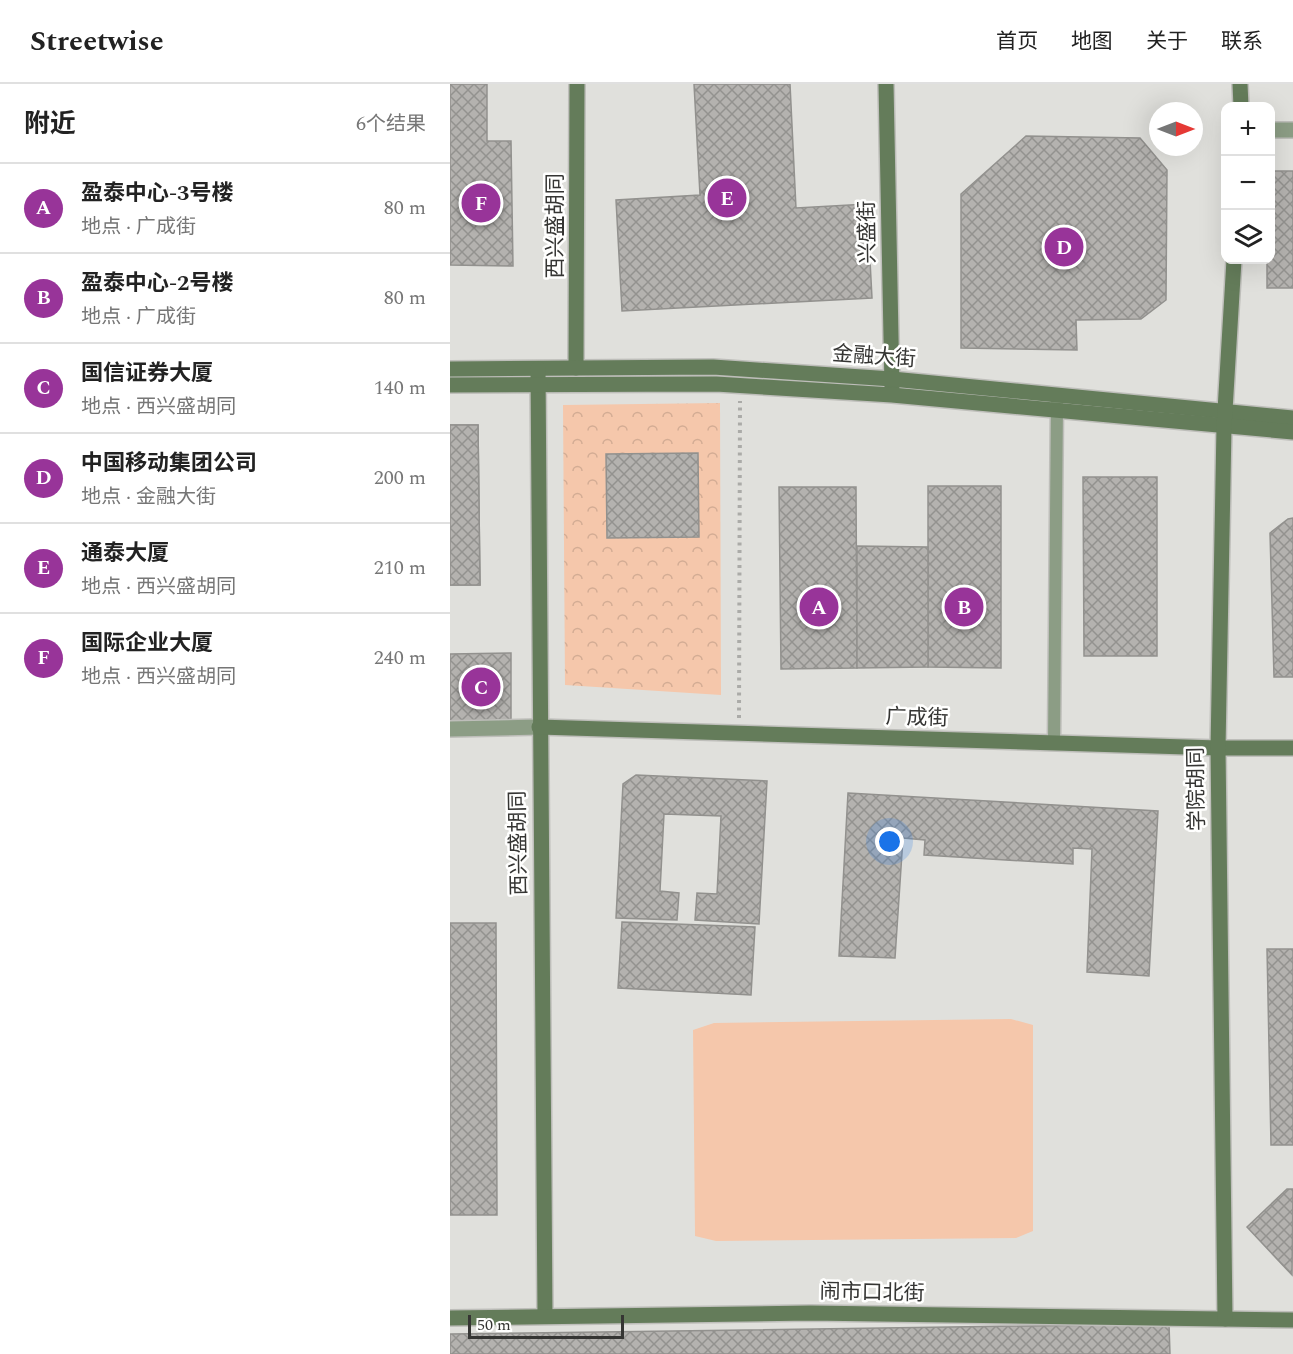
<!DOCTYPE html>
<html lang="zh">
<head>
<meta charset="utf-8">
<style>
  :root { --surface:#fff; --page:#f2f2f2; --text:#222; --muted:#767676; --line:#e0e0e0; --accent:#983499 }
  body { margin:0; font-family:Spectral,"Noto Sans SC",serif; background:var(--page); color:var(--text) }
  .controls { position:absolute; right:18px; top:18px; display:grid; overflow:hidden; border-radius:12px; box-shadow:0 6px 24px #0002 }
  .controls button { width:54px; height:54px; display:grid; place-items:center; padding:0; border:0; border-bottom:2px solid var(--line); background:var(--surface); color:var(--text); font:30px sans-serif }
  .compass { position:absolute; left:699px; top:18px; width:54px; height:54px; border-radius:50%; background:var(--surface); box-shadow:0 6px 24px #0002; rotate:90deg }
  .scale { position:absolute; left:18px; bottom:15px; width:156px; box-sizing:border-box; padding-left:6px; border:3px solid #353533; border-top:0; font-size:16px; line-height:21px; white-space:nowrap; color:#353533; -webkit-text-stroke:4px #fffffe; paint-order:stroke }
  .you { position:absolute; left:440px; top:758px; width:21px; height:21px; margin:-15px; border:4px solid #fff; border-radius:50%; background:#1a73e8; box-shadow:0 0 0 9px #1a73e833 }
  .badge { display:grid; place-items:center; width:39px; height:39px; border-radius:50%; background:var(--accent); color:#fff; font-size:20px; font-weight:700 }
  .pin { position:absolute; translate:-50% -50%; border:3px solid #fff; box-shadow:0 2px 6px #0006 }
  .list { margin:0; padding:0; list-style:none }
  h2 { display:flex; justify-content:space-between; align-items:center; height:78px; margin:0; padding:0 24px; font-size:26px }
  h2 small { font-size:20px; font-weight:400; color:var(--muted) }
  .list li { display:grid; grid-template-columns:39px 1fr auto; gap:18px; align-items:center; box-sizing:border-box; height:90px; padding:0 24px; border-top:2px solid var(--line) }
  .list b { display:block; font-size:22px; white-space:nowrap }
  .list p { margin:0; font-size:20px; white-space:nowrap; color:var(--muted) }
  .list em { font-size:20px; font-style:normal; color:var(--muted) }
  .icon { flex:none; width:33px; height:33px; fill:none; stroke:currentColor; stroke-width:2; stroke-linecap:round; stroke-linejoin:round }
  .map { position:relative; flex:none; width:843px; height:1270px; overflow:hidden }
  header { display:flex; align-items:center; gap:36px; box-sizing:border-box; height:84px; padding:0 30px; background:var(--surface); border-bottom:2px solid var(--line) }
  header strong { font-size:28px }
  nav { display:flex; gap:33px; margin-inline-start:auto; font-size:21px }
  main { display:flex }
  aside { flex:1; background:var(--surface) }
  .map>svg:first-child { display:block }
  .park { fill:url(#park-crowns) }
  .garden { fill:#f5c7ab }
  .building { fill:url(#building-cross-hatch); stroke:#92918e; stroke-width:1.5 }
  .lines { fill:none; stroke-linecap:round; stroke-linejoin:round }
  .lane-casing { stroke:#bebeba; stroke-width:15 }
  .street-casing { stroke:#bebeba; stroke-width:18 }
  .secondary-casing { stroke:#bebeba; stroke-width:18 }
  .path { stroke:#ababa8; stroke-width:4; stroke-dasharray:3 4.5; stroke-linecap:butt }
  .lane { stroke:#8c9d85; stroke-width:12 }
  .street { stroke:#8c9d85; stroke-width:15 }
  .secondary { stroke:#647c5a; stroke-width:15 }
  .labels { text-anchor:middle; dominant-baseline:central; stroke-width:5; stroke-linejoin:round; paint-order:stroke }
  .street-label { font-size:21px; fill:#353533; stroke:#fffffe }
</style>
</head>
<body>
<header>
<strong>Streetwise</strong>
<nav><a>首页</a><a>地图</a><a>关于</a><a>联系</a></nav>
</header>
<main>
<aside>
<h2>附近<small>6个结果</small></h2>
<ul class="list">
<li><span class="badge">A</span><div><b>盈泰中心-3号楼</b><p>地点 · 广成街</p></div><em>80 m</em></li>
<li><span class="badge">B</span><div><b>盈泰中心-2号楼</b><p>地点 · 广成街</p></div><em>80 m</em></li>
<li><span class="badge">C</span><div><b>国信证券大厦</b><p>地点 · 西兴盛胡同</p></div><em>140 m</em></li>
<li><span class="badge">D</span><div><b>中国移动集团公司</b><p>地点 · 金融大街</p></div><em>200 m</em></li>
<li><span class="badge">E</span><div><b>通泰大厦</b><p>地点 · 西兴盛胡同</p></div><em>210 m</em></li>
<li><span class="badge">F</span><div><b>国际企业大厦</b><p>地点 · 西兴盛胡同</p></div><em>240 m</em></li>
</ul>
</aside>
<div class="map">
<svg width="843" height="1270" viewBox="0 0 843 1270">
  <defs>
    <pattern id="park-crowns" width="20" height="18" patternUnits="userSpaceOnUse" patternTransform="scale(1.5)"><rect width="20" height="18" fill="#f5c7ab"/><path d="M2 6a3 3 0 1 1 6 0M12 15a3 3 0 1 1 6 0" fill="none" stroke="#d3ac94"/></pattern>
    <pattern id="building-cross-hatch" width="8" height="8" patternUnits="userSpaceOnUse" patternTransform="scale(1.5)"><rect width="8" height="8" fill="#b4b2af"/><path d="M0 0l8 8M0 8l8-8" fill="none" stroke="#93928f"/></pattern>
  </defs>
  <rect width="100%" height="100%" fill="#e0e0dc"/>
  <path class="park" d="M270 319 271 611 115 601 113 321Z"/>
  <path class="garden" d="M561 935 583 941V1147L566 1154 266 1157 245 1152 243 946 264 939Z"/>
  <g class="building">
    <path d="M0 0H37V57H61L63 182 0 181Z"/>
    <path d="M244 0H340L346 124 417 120 422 214 172 227 166 116 250 111Z"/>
    <path d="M576 52 690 54 717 86 716 216 691 235 626 236 627 266 511 264V110Z"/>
    <path d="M820 87H843V204H817V176H820Z"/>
    <path d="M0 341H28L30 501H0Z"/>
    <path d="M0 341H28L30 501H0Z"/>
    <path d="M248 369 249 453 157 454 156 370Z"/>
    <path d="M633 393H707V572H634Z"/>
    <path d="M478 402H551V584L478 583Z"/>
    <path d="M329 403H406L407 584 331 585Z"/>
    <path d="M843 434V593H824L820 449 838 435Z"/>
    <path d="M407 462 478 463V583L407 584Z"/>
    <path d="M61 569V636L0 637V570Z"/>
    <path d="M186 691 317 697 309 840 245 836 247 809 267 810 271 732 214 730 210 807 229 809 227 836 166 834 173 700Z"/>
    <path d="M398 709 708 727 699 892 637 888 642 765 623 764V780L474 771 475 756 453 754 445 874 389 872Z"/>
    <path d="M172 838 305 843 301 911 168 904Z"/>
    <path d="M0 839H46L47 1131H0Z"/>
    <path d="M817 865H843V1061H821Z"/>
    <path d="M837 1105H843L842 1191 797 1143Z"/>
    <path d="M719 1240 720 1270H0V1250Z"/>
  </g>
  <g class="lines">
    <defs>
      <path id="lane" d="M604 659 607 319"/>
      <g id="street">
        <path d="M820 46H843"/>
        <path d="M0 645 89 643"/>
      </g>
      <g id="secondary">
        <path d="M436 0 442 303"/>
        <path d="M790 0 791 22"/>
        <path d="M126 284 127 0"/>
        <path d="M0 285 263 283 442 295 843 334"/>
        <path d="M88 285 95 1232"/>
        <path d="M0 301 266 300 442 311 843 348"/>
        <path d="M89 643 768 664H843"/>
        <path d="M0 1234 360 1229 843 1236"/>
        <path d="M775 1235 768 664 774 343 784 176"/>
      </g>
    </defs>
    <use href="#lane" class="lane-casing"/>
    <use href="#street" class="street-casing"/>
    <use href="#secondary" class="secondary-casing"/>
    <path class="path" d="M289 634 290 317"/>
    <use href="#lane" class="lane"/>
    <use href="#street" class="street"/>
    <use href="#secondary" class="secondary"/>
  </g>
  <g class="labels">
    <g class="street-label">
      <text transform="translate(106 142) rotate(-90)">西兴盛胡同</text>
      <text transform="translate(418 148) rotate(-91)">兴盛街</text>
      <text transform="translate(424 273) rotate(4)">金融大街</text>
      <text transform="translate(467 634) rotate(2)">广成街</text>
      <text transform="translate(747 705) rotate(-91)">学院胡同</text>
      <text transform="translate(69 759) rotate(-91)">西兴盛胡同</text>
      <text transform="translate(422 1209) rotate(1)">闹市口北街</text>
    </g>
  </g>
</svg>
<div class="controls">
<button>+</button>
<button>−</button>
<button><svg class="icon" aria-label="layers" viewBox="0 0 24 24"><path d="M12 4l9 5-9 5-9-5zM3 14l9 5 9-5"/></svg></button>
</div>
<svg class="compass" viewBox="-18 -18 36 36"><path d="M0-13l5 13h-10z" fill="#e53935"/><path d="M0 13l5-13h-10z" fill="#767676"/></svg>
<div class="scale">50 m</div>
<div class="you"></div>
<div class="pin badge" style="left:369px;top:523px">A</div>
<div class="pin badge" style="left:514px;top:523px">B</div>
<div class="pin badge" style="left:31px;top:603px">C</div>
<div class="pin badge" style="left:614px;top:163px">D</div>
<div class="pin badge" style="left:277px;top:114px">E</div>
<div class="pin badge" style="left:31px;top:119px">F</div>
</div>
</main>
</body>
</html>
